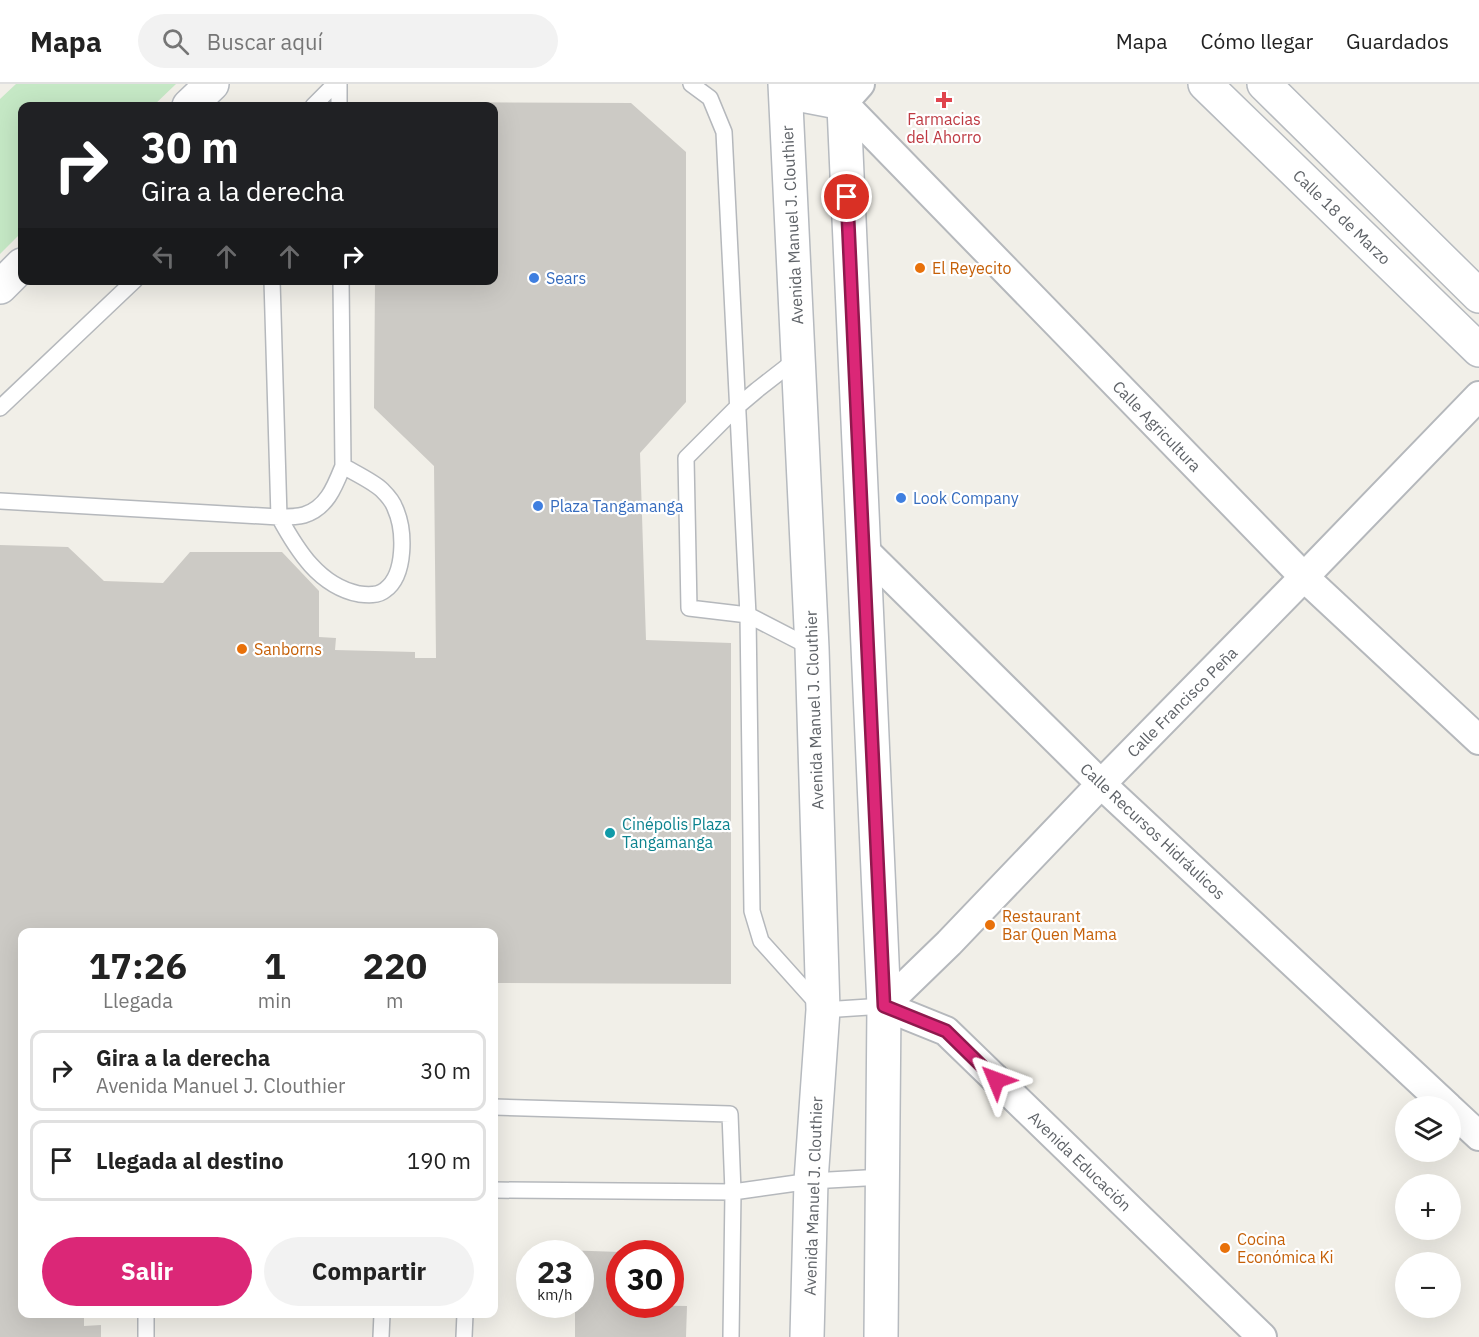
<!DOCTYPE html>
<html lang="es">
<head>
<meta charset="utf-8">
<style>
	body { margin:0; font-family:"IBM Plex Sans",sans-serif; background:#f2f2f2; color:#222; height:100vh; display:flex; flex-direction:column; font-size:22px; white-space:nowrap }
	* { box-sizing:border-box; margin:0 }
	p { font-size:20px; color:#767676 }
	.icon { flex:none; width:33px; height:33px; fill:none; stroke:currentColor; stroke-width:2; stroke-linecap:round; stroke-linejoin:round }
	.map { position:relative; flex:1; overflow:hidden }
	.panel { position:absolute; left:18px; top:844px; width:480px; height:390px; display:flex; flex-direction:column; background:#fff; border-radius:12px; box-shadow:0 6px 24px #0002 }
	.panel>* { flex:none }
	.guide { position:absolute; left:18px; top:18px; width:480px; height:183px; border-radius:12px; box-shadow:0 6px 24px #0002; background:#202124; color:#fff; overflow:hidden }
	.fabs { position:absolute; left:1395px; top:1012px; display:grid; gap:12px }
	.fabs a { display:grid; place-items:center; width:66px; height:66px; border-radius:50%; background:#fff; box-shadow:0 6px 24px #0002; font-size:30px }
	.speed { position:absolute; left:516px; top:1156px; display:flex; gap:12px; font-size:30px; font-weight:700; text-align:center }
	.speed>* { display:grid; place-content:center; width:78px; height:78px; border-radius:50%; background:#fff; box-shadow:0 6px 24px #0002; line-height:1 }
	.speed small { font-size:15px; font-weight:400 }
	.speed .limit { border:9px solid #d22; background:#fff; color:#111 }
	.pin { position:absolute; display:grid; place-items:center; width:51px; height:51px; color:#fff; margin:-26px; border:3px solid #fff; border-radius:50%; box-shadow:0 2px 6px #0007 }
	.me { position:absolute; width:66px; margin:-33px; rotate:314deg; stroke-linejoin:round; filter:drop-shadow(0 0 4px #0008) }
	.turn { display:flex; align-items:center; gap:21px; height:126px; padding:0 24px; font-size:27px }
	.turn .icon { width:78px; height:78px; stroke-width:2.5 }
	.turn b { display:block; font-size:42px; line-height:51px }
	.lanes { display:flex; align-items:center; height:57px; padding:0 24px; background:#0003; justify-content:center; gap:30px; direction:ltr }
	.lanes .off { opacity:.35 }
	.eta { display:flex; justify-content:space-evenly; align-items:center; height:102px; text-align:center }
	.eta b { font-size:36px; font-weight:800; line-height:42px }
	.action { display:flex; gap:12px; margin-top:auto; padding:12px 24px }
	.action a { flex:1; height:69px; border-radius:36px; background:#db2777; color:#fff; font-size:24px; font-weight:800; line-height:69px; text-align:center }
	.action a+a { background:#f2f2f2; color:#222 }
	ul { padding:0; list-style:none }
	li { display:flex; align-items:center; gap:18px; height:81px; margin:0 12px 9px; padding:0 12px; border:3px solid #e0e0e0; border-radius:12px }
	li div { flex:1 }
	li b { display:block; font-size:22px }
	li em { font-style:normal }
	header { display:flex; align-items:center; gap:36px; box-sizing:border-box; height:84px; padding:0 30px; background:#fff; border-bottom:2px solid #e0e0e0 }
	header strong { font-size:28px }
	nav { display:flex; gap:33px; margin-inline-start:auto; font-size:21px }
	.search { width:420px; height:54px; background:#f2f2f2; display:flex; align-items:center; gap:15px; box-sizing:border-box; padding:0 21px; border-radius:33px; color:#767676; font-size:22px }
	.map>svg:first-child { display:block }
	.green { fill:#c5e8c5 }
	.building { fill:#cccac5 }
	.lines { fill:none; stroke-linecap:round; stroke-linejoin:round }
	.lane-casing { stroke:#b5b8bc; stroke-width:18 }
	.street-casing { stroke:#b5b8bc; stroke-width:32 }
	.secondary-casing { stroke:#b6babf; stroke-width:36 }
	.lane { stroke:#fff; stroke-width:15 }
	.street { stroke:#fff; stroke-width:28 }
	.secondary { stroke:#fff; stroke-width:33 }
	.route-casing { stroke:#8e194d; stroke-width:15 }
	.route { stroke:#db2777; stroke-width:10 }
	.health-dot { fill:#e0444e; stroke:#fff; stroke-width:2 }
	.food-dot { fill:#e8710a; stroke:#fff; stroke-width:2 }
	.shop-dot { fill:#3f7fe0; stroke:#fff; stroke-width:2 }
	.culture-dot { fill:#0f9aa8; stroke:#fff; stroke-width:2 }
	.labels { text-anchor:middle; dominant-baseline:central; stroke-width:4.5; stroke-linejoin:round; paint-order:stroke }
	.health-label { font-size:16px; fill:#be3a42; stroke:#fff }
	.street-label { font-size:16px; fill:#5f6368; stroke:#fff }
	.food-label { font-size:16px; fill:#c56008; stroke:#fff; text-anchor:start }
	.shop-label { font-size:16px; fill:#366cbe; stroke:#fff; text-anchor:start }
	.culture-label { font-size:16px; fill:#0d838f; stroke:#fff; text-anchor:start }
</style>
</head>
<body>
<header>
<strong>Mapa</strong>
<div class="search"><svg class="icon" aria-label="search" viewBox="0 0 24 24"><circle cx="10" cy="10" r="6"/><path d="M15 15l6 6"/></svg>Buscar aquí</div>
<nav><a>Mapa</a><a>Cómo llegar</a><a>Guardados</a></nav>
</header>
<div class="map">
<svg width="1479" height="1253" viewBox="0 0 1479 1253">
	<rect width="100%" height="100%" fill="#f1efe8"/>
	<path class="green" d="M16 0H176L153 22H22V148L0 170V15Z"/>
	<path class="building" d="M424 18 631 19 686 68V318L640 369 646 556 731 559V900L494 899V849H22V1230H84V1242L101 1241V1253H0V461L68 463 104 497 163 499 190 468H282L319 507V553L336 554 335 566 415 568V574H436L434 382 374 324 375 196H494V22H419Z
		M562 1166 620 1168V1221L687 1222 686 1253H575V1221H580V1170H562Z"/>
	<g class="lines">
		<g class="lane-casing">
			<path id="lane" d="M339 0V22
				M691 0 710 14 724 48 748 531 752 827 761 857 823 926 884 922
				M313 22 335 0
				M272 196 279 433C297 466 319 502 359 510 367 511 378 512 385 506 406 491 405 446 395 424 393 418 387 411 382 406 374 398 353 388 343 382
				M798 274 757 306 738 322 686 374 689 524 748 531 812 564
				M0 324 135 196
				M0 417 279 433C287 433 297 433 304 431 327 424 335 402 343 382L341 196
				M494 1023 730 1030 733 1108 731 1253
				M494 1106 733 1108 811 1097 883 1093
				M146 1253V1230
				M381 1253 382 1230
				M464 1253 465 1230"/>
		</g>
		<g class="street-casing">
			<path id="street" d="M860 0 843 19 1304 493 1479 656
				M864 466 1101 700 1448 1023
				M1450 1025 1479 1052
				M1262 1253 946 947 884 922 949 859 1101 700 1304 493 1479 312"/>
		</g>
		<g class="secondary-casing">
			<path id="secondary" d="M785 0 812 564 823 926 811 1097 807 1253
				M843 0 884 922 881 1253
				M1205 0 1479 266
				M1264 0 1479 212
				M786 8 843 19
				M189 22 212 0
				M0 203 22 181"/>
		</g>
		<use href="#lane" class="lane"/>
		<use href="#street" class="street"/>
		<use href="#secondary" class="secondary"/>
	</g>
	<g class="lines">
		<g class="route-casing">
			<path id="route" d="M847 113 884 922 946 947 996 996"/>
		</g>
		<use href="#route" class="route"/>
	</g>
	<path class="health-dot" d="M941 7h6v6h6v6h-6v6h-6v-6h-6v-6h6z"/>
	<g class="food-dot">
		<circle cx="920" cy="184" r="6"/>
		<circle cx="242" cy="565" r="6"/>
		<circle cx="990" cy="841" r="6"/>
		<circle cx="1225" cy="1164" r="6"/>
	</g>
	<g class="shop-dot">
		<circle cx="534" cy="194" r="6"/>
		<circle cx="901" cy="414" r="6"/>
		<circle cx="538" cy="422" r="6"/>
	</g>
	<circle class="culture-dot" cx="610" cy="749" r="6"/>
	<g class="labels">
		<g class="health-label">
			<text x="944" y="35">Farmacias<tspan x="944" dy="18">del Ahorro</tspan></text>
		</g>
		<g class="street-label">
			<text transform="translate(1342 133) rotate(44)">Calle 18 de Marzo</text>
			<text transform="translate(792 141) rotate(-93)">Avenida Manuel J. Clouthier</text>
			<text transform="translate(1157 342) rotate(46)">Calle Agricultura</text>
			<text transform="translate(1182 618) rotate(-45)">Calle Francisco Peña</text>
			<text transform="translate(814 626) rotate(-92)">Avenida Manuel J. Clouthier</text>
			<text transform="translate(1153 747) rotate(43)">Calle Recursos Hidráulicos</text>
			<text transform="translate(1080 1077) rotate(44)">Avenida Educación</text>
			<text transform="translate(813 1112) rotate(-88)">Avenida Manuel J. Clouthier</text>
		</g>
		<g class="food-label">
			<text x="932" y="184">El Reyecito</text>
			<text x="254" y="565">Sanborns</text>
			<text x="1002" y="832">Restaurant<tspan x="1002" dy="18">Bar Quen Mama</tspan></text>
			<text x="1237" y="1155">Cocina<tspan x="1237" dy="18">Económica Ki</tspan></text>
		</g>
		<g class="shop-label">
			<text x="546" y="194">Sears</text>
			<text x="913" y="414">Look Company</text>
			<text x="550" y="422">Plaza Tangamanga</text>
		</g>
		<g class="culture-label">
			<text x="622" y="740">Cinépolis Plaza<tspan x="622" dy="18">Tangamanga</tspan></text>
		</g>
	</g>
</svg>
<div class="fabs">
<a><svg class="icon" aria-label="layers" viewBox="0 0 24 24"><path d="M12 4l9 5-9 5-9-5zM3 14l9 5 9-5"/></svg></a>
<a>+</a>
<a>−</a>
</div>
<div class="speed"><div>23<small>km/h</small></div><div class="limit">30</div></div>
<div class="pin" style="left:847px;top:113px;background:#d93025"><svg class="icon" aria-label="arrive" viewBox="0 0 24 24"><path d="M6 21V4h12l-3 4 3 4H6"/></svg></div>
<svg class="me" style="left:996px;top:996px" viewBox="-20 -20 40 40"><path d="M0-17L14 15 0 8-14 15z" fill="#db2777" stroke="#fff" stroke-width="4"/></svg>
<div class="guide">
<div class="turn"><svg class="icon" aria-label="right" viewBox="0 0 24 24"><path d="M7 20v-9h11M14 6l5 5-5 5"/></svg><div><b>30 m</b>Gira a la derecha</div></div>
<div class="lanes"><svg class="icon off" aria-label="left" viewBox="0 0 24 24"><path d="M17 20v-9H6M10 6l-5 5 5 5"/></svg><svg class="icon off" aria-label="ahead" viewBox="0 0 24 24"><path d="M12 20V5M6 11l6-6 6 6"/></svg><svg class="icon off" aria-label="ahead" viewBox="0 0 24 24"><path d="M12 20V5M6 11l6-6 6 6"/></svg><svg class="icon" aria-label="right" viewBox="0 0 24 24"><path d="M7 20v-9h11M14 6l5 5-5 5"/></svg></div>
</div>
<section class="panel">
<div class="eta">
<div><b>17:26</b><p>Llegada</p></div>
<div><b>1</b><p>min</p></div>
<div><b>220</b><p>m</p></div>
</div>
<ul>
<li><svg class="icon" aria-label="right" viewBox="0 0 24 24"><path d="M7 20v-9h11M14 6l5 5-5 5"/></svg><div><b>Gira a la derecha</b><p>Avenida Manuel J. Clouthier</p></div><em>30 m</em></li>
<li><svg class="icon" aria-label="arrive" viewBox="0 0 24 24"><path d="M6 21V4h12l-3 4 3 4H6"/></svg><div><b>Llegada al destino</b></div><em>190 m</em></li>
</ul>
<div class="action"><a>Salir</a><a>Compartir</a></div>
</section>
</div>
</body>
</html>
